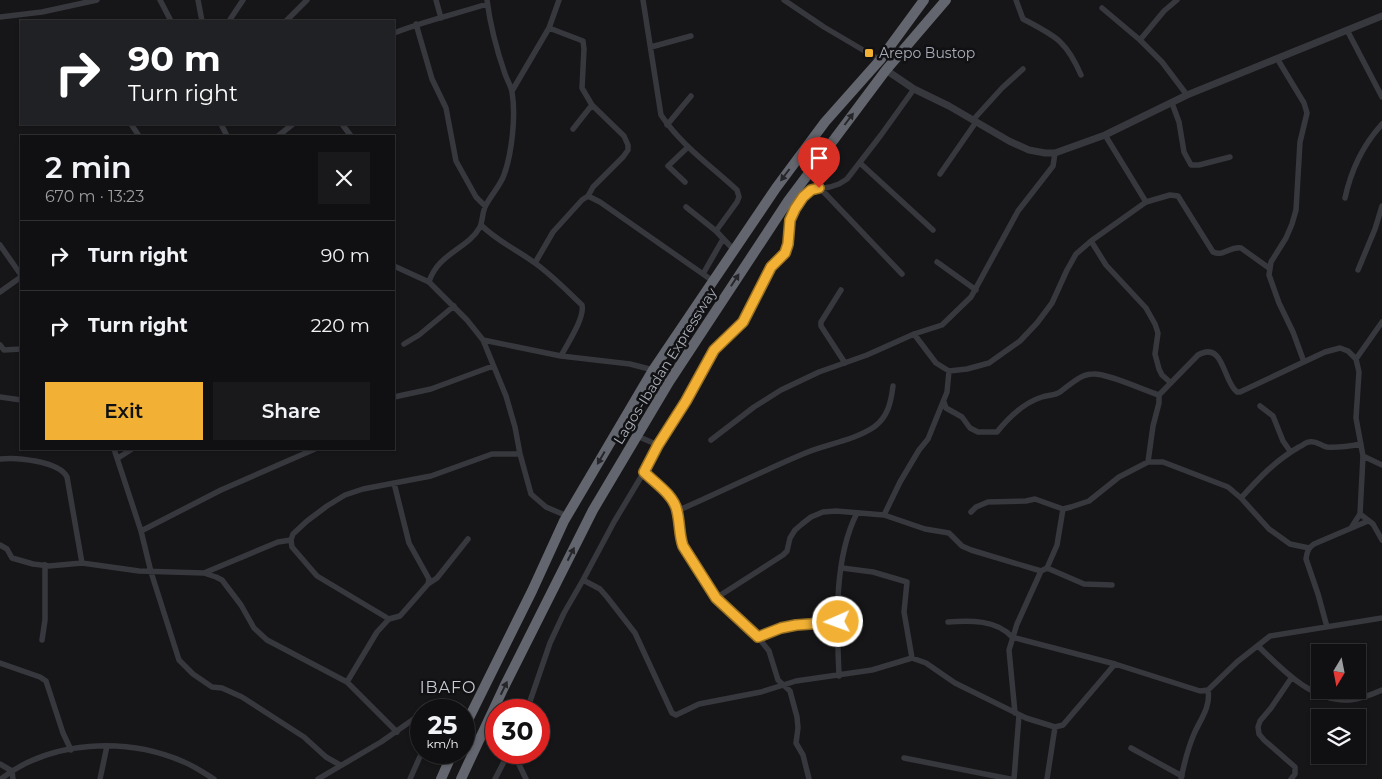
<!DOCTYPE html>
<html lang="en">
<head>
<meta charset="utf-8">
<style>
	body { margin:0; font-family:Montserrat,sans-serif; background:#19191b; color:#f1f3f6; height:100vh; display:flex; flex-direction:column; font-size:19px; white-space:nowrap }
	* { box-sizing:border-box; margin:0 }
	p { font-size:16px; color:#9c9d9f }
	.icon { flex:none; width:28px; height:28px; fill:none; stroke:currentColor; stroke-width:2; stroke-linecap:round; stroke-linejoin:round }
	.map { position:relative; flex:1; overflow:hidden }
	.drawer { position:absolute; left:20px; top:135px; width:375px; height:315px; display:flex; flex-direction:column; background:#101012; border-radius:0px; box-shadow:0 1px 4px #0004,0 0 0 1px #303032 }
	.drawer>* { flex:none }
	.guide { position:absolute; left:20px; top:20px; width:375px; height:105px; border-radius:0px; box-shadow:0 1px 4px #0004,0 0 0 1px #303032; background:#202124; color:#fff; overflow:hidden }
	.needle { width:32px; rotate:190deg }
	.buttons { position:absolute; left:1311px; top:644px; display:grid; gap:10px }
	.buttons a { display:grid; place-items:center; width:55px; height:55px; border-radius:0px; background:#101012; box-shadow:0 1px 4px #0004,0 0 0 1px #303032; font-size:25px }
	.speed { position:absolute; left:410px; top:699px; display:flex; gap:10px; font-size:25px; font-weight:700; text-align:center }
	.speed>* { display:grid; place-content:center; width:65px; height:65px; border-radius:50%; background:#101012; box-shadow:0 1px 4px #0004,0 0 0 1px #303032; line-height:1 }
	.speed small { font-size:12px; font-weight:400 }
	.speed .limit { border:8px solid #d22; background:#fff; color:#111 }
	.pin { position:absolute; display:grid; place-items:center; width:42px; height:42px; color:#fff; margin:-51px -21px; border-radius:50% 50% 50% 0; rotate:-45deg; box-shadow:0 0 5px #0007 }
	.pin .icon { rotate:45deg }
	.me { position:absolute; width:55px; margin:-28px; rotate:268deg; stroke-linejoin:round; filter:drop-shadow(0 0 4px #0008) }
	.turn { display:flex; align-items:center; gap:18px; height:105px; padding:0 25px; font-size:22px }
	.turn .icon { width:65px; height:65px; stroke-width:2.5 }
	.turn b { display:block; font-size:35px; line-height:42px }
	.round { display:grid; place-items:center; flex:none; width:52px; height:52px; border-radius:0px; background:#19191b }
	.headline { display:flex; align-items:center; justify-content:space-between; height:85px; padding:0 25px }
	h1 { font-size:30px; font-weight:600; line-height:38px }
	.button { display:flex; gap:10px; margin-top:auto; padding:10px 25px }
	.button a { flex:1; height:58px; border-radius:0px; background:#f2b134; color:#111; font-size:20px; font-weight:600; line-height:58px; text-align:center }
	.button a+a { background:#19191b; color:#f1f3f6 }
	ul { padding:0; list-style:none }
	li { display:flex; align-items:center; gap:15px; height:70px; padding:0 25px; border-top:1px solid #303032 }
	li div { flex:1 }
	li b { display:block; font-size:19px }
	li em { font-style:normal }
	.map>svg:first-child { display:block }
	.lines { fill:none; stroke-linecap:round; stroke-linejoin:round }
	.minor { stroke:#37383d; stroke-width:5.5 }
	.tertiary { stroke:#37383d; stroke-width:7 }
	.motorway { stroke:#63666e; stroke-width:10 }
	.oneway { fill:#26262a }
	.route-casing { stroke:#9d7322; stroke-width:12 }
	.route { stroke:#f2b134; stroke-width:9 }
	.poi-dot { fill:#f2b134; stroke:#111113; stroke-width:2 }
	.labels { text-anchor:middle; dominant-baseline:central; stroke-width:5; stroke-linejoin:round; paint-order:stroke }
	.poi-label { font-size:14px; fill:#a8adb8; stroke:#111113; text-anchor:start }
	.street-label { font-size:14px; fill:#a8adb8; stroke:#111113 }
	.quarter-label { font-size:16px; letter-spacing:1px; fill:#c9ccd4; stroke:#111113 }
</style>
</head>
<body>
<div class="map">
<svg width="1382" height="779" viewBox="0 0 1382 779">
	<rect width="100%" height="100%" fill="#161618"/>
	<g class="lines">
		<path class="minor" d="M160 0 171 21
			M198 0 202 21
			M436 0 441 18
			M643 0 661 115C681 145 711 166 737 190L739 197 737 202 716 231
			M784 0 824 27 880 60
			M1016 0 1023 19C1055 36 1066 40 1081 75
			M1102 8 1140 40 1164 11 1177 0
			M0 17 42 12 97 0
			M229 21 243 0
			M286 21 307 0
			M416 24 432 79 446 108 456 161 476 197 485 206
			M1347 30 1382 97
			M394 33C424 21 456 14 487 4
			M1140 40 1162 62 1187 95
			M651 47 691 36
			M1278 60 1304 103 1307 113 1300 142 1296 210 1292 224 1286 238 1271 262 1269 275 1279 303 1293 332 1304 362
			M512 91 549 28 559 0
			M1172 103 1179 122 1184 152 1191 165H1199L1230 157
			M973 120 1002 88 1023 69
			M131 124 139 136
			M221 124 227 136
			M342 124 351 136
			M667 125 691 96
			M573 129 592 105
			M1105 135 1146 202
			M278 136 293 124
			M860 163 933 230
			M940 174 976 122
			M685 182 668 166 688 147
			M819 187 902 274
			M588 196 600 202 713 281
			M1345 198C1351 170 1362 146 1382 124
			M686 207 716 231 733 249
			M481 225C496 240 515 249 532 261 550 273 566 290 582 305 585 318 567 344 561 356
			M1091 241 1106 265 1146 308 1155 324 1158 333 1155 354 1159 369 1162 375 1171 383
			M0 245 21 275
			M937 262 976 290
			M535 263 553 232 582 200 588 196 593 187 623 157 628 150V145L624 136 592 105 582 88 584 49 583 41 549 28
			M394 266 429 282 467 320 483 340 506 396 515 427 520 454 531 494 546 507 567 516
			M1358 270 1375 229 1382 206
			M703 274 723 239
			M429 282C438 253 468 249 480 227 483 220 482 212 486 205 491 195 500 186 504 175 512 153 516 115 512 92 511 86 507 80 505 74 497 51 490 24 487 0
			M841 290 821 322V326L845 363
			M0 292 21 277
			M483 340 561 356 630 364 653 370
			M404 344 419 335 454 306
			M0 345 4 350 21 349
			M1356 359 1382 322
			M949 371 967 369 989 363 1020 341 1037 323 1052 303 1067 270 1076 254 1091 241 1146 202 1170 195 1178 196 1213 252C1224 257 1230 246 1241 248L1269 268
			M1159 395 1198 355C1224 340 1223 382 1237 392H1240L1325 352 1340 348 1348 351 1356 359 1359 372 1356 418 1363 456 1360 514 1351 528
			M0 397 21 400
			M394 397 431 389 493 366
			M944 402 946 408 962 417 970 428 978 432H997C1009 417 1023 403 1042 397 1048 395 1054 396 1060 392 1070 385 1080 374 1093 374 1107 373 1143 390 1159 395
			M1260 406 1273 416 1283 441 1290 451
			M637 436 658 445
			M711 440 754 407 781 390 819 372 867 355 914 334 942 325 971 297 1018 211 1053 166 1055 153
			M114 449 141 531
			M315 449 221 490 141 531 151 572 179 660 193 674 212 687 222 688 242 697 304 737 326 757 340 765
			M1363 456 1382 465
			M118 458 132 449
			M0 459C16 457 59 461 67 477L82 563
			M1148 462 1153 426 1159 403V395
			M644 472C655 483 674 496 677 511 680 523 679 535 683 547L716 598 758 637 769 651 778 680 790 691 797 717 798 728 796 743 803 755 809 779
			M1241 498C1259 478 1276 460 1299 447 1302 446 1306 442 1309 442 1317 440 1320 446 1327 447 1338 448 1350 446 1361 444
			M677 511C719 493 760 472 803 454 826 444 853 441 874 427 888 417 891 402 893 386
			M971 512 976 507 988 502 1026 501 1035 499 1063 509 1071 507 1089 501 1119 477 1148 462H1163L1228 487 1241 498 1269 529 1290 544 1309 548
			M1360 514 1373 524 1382 540
			M884 515 900 482 919 450 928 439 947 392 949 371 936 363 914 334
			M0 545 7 549 12 558 33 564 49 566 82 563 139 571 204 573 216 577 222 580 241 605 254 628 267 640 347 682 397 732
			M842 568 873 572 907 582 904 612 912 658
			M1047 568 1084 584 1112 585
			M204 573 278 542 291 540
			M583 580 600 589 607 597 635 633 672 713 676 715 699 704 761 692 796 681 872 670 912 658 926 663 955 683 1026 718 1055 727 1063 725 1115 664
			M428 584 437 578 468 539
			M716 598 783 555 787 551 790 538 795 530 802 524 811 517 823 512 836 511 884 515 925 529 949 533 962 546 971 550 1041 571 1047 568 1057 545 1063 509
			M389 619 317 576 292 547 291 540 293 534 307 521 327 506 345 495 363 489 431 476 492 454H520
			M948 622C970 620 997 620 1012 637L1115 664 1200 691 1208 690 1237 662 1270 636 1382 618
			M1327 627 1318 594 1306 559C1307 552 1308 548 1314 544L1368 521
			M758 637 781 628 796 625 838 622
			M42 640 45 620V565
			M1258 646C1282 669 1312 702 1349 700 1360 699 1371 695 1382 690
			M0 663 40 677 46 681 63 733 71 750
			M839 676C837 625 833 560 857 513
			M347 682 377 632 389 619 400 616 428 584 429 579 409 543 394 483
			M527 710 550 643 564 613 583 580 614 522 644 472 671 424 686 401 714 350 743 322 771 267 785 253 788 243 790 220 795 209 803 197 811 190 830 187 839 184 847 179 881 135 914 89
			M1015 713 1009 650 1017 624 1041 571
			M1131 748 1182 776
			M513 752 526 779
			M904 758 1010 779
			M0 764 12 771
			M12 771 13 779
			M1 779C51 740 126 737 184 762 194 766 204 773 214 779
			M100 779 107 746
			M318 779 381 742 421 714
			M410 779 422 752
			M495 779 509 752
			M1014 779 1019 715
			M1047 779 1055 727
			M1181 779C1184 764 1188 748 1194 734 1200 720 1211 707 1208 690
			M1291 779 1295 774V767L1264 740 1259 734 1258 727 1260 721 1271 708 1292 677"/>
		<path class="tertiary" d="M886 70 914 89 949 106 1009 141 1029 150 1045 153H1055L1105 135 1187 95 1382 16"/>
		<path class="motorway" d="M464 728 532 591 564 521 653 370 776 188 825 122 880 60 924 0
			M441 779 453 752
			M461 779 504 687 593 510 669 382 788 201 886 70 946 0"/>
	</g>
	<defs><path id="oneway-solid" d="M-6-.8H1V-3.2L6.5 0L1 3.2V.8H-6Z" transform="scale(1.25)"/></defs>
	<g class="oneway">
		<use href="#oneway-solid" transform="translate(849 119) rotate(-53)"/>
		<use href="#oneway-solid" transform="translate(785 175) rotate(127)"/>
		<use href="#oneway-solid" transform="translate(735 280) rotate(-57)"/>
		<use href="#oneway-solid" transform="translate(601 458) rotate(120)"/>
		<use href="#oneway-solid" transform="translate(571 554) rotate(-63)"/>
		<use href="#oneway-solid" transform="translate(504 688) rotate(-64)"/>
	</g>
	<g class="lines">
		<g class="route-casing">
			<path id="route" d="M819 188 811 190 803 197 795 209 790 220 788 244 785 253 771 267 743 322 714 350 686 401 658 445 644 472C655 483 674 495 677 511 680 523 679 535 683 546L716 598 758 637 781 628 796 625 838 622"/>
		</g>
		<use href="#route" class="route"/>
	</g>
	<rect class="poi-dot" x="864" y="48" width="10" height="10" rx="2.5"/>
	<g class="labels">
		<g class="poi-label">
			<text x="879" y="53">Arepo Bustop</text>
		</g>
		<g class="street-label">
			<text transform="translate(665 366) rotate(-58)">Lagos-Ibadan Expressway</text>
		</g>
		<g class="quarter-label">
			<text x="448" y="687">IBAFO</text>
		</g>
	</g>
</svg>
<div class="buttons">
<a><svg class="needle" viewBox="-14 -14 28 28"><path d="M0-13l5 13h-10z" fill="#e53935"/><path d="M0 13l5-13h-10z" fill="#9c9d9f"/></svg></a>
<a><svg class="icon" aria-label="layers" viewBox="0 0 24 24"><path d="M12 4l9 5-9 5-9-5zM3 14l9 5 9-5"/></svg></a>
</div>
<div class="speed"><div>25<small>km/h</small></div><div class="limit">30</div></div>
<div class="pin" style="left:819px;top:188px;background:#d93025"><svg class="icon" aria-label="arrive" viewBox="0 0 24 24"><path d="M6 21V4h12l-3 4 3 4H6"/></svg></div>
<svg class="me" style="left:838px;top:622px" viewBox="-20 -20 40 40"><circle r="17" fill="#f2b134" stroke="#fff" stroke-width="3"/><path d="M0-11L8 9 0 5-8 9z" fill="#fff"/></svg>
<div class="guide">
<div class="turn"><svg class="icon" aria-label="right" viewBox="0 0 24 24"><path d="M7 20v-9h11M14 6l5 5-5 5"/></svg><div><b>90 m</b>Turn right</div></div>
</div>
<section class="drawer">
<div class="headline"><div><h1>2 min</h1><p>670 m · 13:23</p></div><a class="round"><svg class="icon" aria-label="close" viewBox="0 0 24 24"><path d="M6 6l12 12M18 6L6 18"/></svg></a></div>
<ul>
<li><svg class="icon" aria-label="right" viewBox="0 0 24 24"><path d="M7 20v-9h11M14 6l5 5-5 5"/></svg><div><b>Turn right</b></div><em>90 m</em></li>
<li><svg class="icon" aria-label="right" viewBox="0 0 24 24"><path d="M7 20v-9h11M14 6l5 5-5 5"/></svg><div><b>Turn right</b></div><em>220 m</em></li>
</ul>
<div class="button"><a>Exit</a><a>Share</a></div>
</section>
</div>
</body>
</html>
